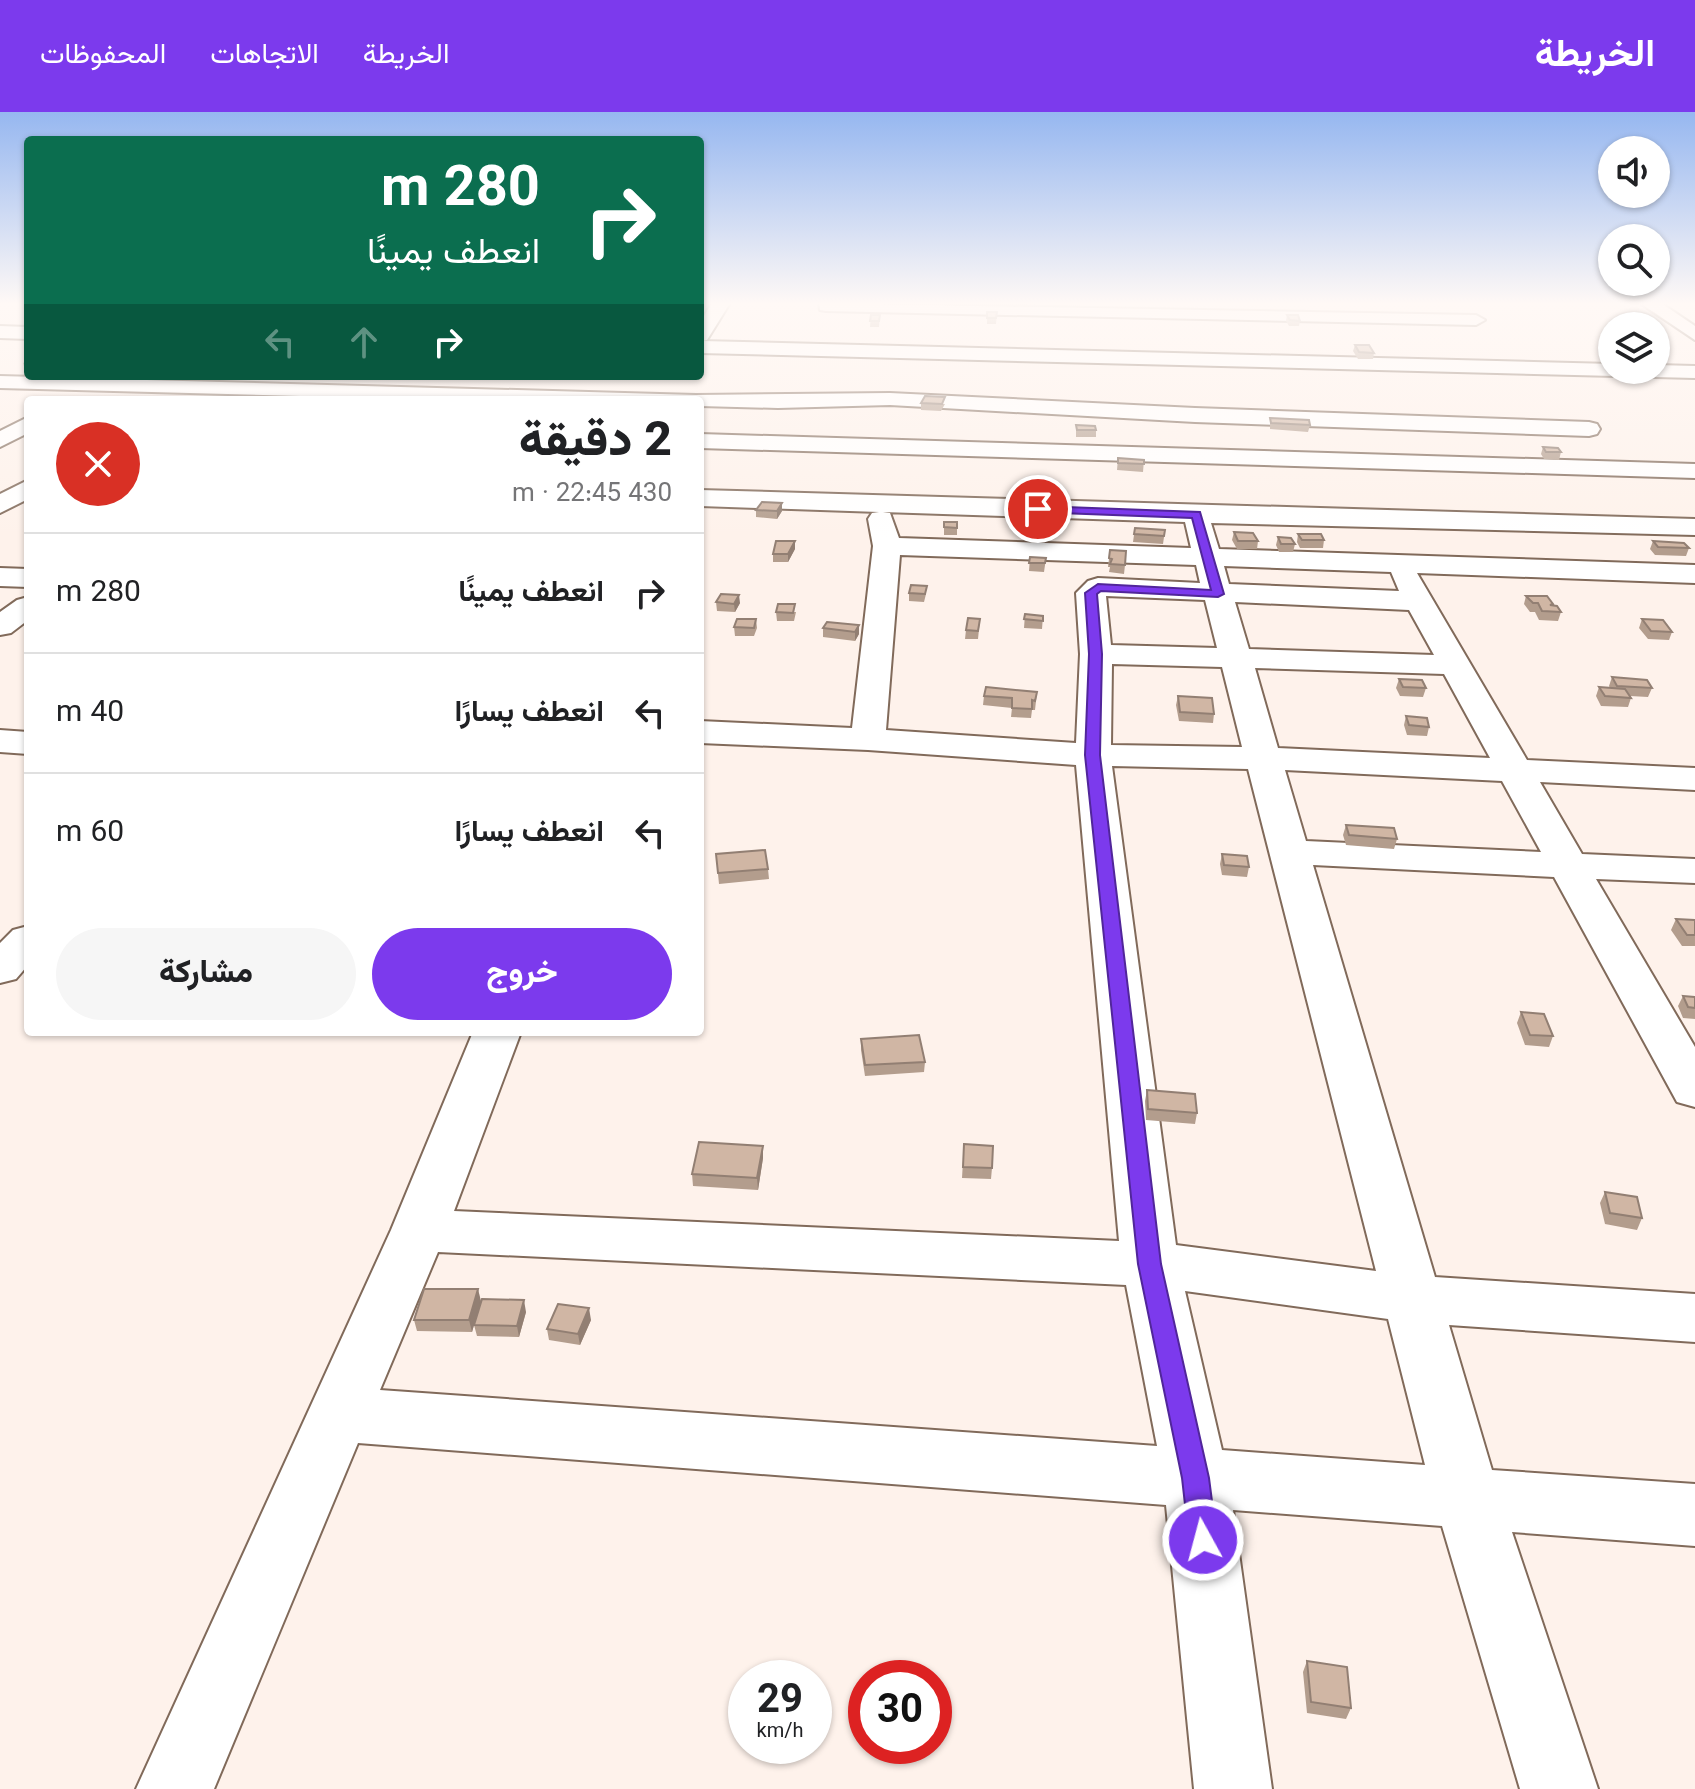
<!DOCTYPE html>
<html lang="ar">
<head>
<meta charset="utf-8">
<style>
	body { margin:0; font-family:Georgia,Vazirmatn,serif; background:#f6f6f6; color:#202124; direction:rtl; height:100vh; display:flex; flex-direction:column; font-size:30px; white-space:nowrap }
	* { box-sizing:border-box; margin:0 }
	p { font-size:26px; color:#757577 }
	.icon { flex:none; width:44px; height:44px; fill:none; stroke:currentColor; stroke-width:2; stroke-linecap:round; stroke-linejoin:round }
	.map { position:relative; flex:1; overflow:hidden; direction:ltr }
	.drawer { position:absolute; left:24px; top:284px; width:680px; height:640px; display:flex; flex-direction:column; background:#fff; border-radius:8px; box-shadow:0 2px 6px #0004; direction:rtl }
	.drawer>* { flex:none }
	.top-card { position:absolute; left:24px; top:24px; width:680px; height:244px; border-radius:8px; box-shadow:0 2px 6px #0004; direction:rtl; background:#0b6e4f; color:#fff; overflow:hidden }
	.tools { position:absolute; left:1598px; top:24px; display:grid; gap:16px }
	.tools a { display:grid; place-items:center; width:72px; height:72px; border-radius:50%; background:#fff; box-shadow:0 2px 6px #0004; font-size:40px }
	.speed { position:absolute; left:728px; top:1548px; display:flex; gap:16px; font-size:40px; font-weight:700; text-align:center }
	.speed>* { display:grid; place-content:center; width:104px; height:104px; border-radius:50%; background:#fff; box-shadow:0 2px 6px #0004; line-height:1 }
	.speed small { font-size:20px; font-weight:400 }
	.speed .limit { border:12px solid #d22; background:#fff; color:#111 }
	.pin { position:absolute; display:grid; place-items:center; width:68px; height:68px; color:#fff; margin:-34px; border:4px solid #fff; border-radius:50%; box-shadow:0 2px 8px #0007 }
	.me { position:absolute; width:88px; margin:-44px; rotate:353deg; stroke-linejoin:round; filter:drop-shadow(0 0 6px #0008) }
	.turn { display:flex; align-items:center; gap:28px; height:168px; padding:0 32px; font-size:36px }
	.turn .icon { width:104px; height:104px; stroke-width:2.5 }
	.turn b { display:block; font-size:56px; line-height:68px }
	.lanes { display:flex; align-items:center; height:76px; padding:0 32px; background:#0003; justify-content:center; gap:40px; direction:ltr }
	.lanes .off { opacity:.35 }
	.round { display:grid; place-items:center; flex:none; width:84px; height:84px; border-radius:42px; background:#f6f6f6 }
	.headline { display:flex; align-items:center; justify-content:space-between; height:136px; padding:0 32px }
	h1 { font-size:48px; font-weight:800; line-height:60px }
	.primary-button { display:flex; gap:16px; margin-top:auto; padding:16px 32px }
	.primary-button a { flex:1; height:92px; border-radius:48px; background:#7c3aed; color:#fff; font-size:32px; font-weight:800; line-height:92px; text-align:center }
	.primary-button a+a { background:#f6f6f6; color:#202124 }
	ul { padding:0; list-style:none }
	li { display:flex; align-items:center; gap:24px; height:120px; padding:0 32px; border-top:2px solid #e0e0e0 }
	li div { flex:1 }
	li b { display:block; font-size:30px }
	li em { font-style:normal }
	header { display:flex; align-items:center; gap:48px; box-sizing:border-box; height:112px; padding:0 40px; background:#7c3aed; color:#fff }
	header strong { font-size:38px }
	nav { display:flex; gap:44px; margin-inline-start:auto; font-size:28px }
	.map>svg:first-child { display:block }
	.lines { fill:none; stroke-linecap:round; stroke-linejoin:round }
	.minor-casing { stroke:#816a5a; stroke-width:4 }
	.minor { fill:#fff; fill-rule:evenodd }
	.wall { fill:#b39d8d }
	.shaded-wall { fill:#927f73 }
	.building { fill:#d0b6a4; stroke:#927f73; stroke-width:2 }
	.route { fill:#7c3aed; stroke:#51269a; stroke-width:2 }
</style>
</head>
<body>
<header>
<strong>الخريطة</strong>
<nav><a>الخريطة</a><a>الاتجاهات</a><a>المحفوظات</a></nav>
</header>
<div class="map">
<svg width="1695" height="1677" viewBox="0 0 1695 1677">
	<rect width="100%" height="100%" fill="#fef2eb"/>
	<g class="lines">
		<g class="minor-casing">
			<path id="minor" d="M712 191H730L707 228 702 229 1612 252V258H1656V253L1695 254V266L700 241V210Z
				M819 191 1476 203 1485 208 1476 213 826 199 820 198Z
				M1640 191H1661L1695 214V228Z
				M0 214 28 215V227L0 226Z
				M0 264 696 283 890 281 1195 296 1589 310 1597 312 1600 317 1597 322 1589 324 1195 310 890 293 778 296 700 294V288H447L0 276Z
				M28 305V321L0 335V319Z
				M700 322 1695 352V366L700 336Z
				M28 368V387L0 401V382Z
				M700 378 1695 407V423L1211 411 1219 437 1695 453V471L1417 461 1527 648 1695 656V678L1540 670 1582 742 1695 747V771L1596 767 1695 935V995L1677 990 1554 765 1313 753 1435 1165 1695 1182V1230L1449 1213 1492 1358 1695 1372V1434L1512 1420 1598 1677H1520L1442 1414 1233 1398 1272 1677H1194L1166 1393 358 1331 214 1677H136L391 1118 473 920H521L454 1099 1119 1129 1076 653 868 638 700 631V609L852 616 873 434 868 407 872 401 879 400 700 394ZM883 400 1185 410 1191 436 899 426 890 401ZM900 443 1196 453 1200 471 1098 466 1088 469 1076 481 1080 542 1076 631 886 618ZM1224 454 1391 460 1399 479 1229 472ZM1106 484 1205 488 1217 536 1111 533ZM1235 490 1409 498 1434 543 1249 537ZM1112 552 1222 555 1242 635 1111 633ZM1255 556 1444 562 1490 646 1278 636ZM1112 654 1248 657 1376 1159 1176 1133ZM1285 658 1502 669 1541 740 1306 729ZM438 1140 1126 1173 1157 1334 380 1278ZM1185 1179 1388 1207 1425 1353 1222 1338Z
				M0 456 28 457V475L0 474Z
				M28 485V508L11 521 0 523V500L17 488Z
				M0 618 28 620V642L0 640Z
				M28 814V853L16 867 0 871V831L13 818Z"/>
		</g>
		<use href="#minor" class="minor"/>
	</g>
	<path class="wall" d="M987 200H997L996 212H987Z
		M871 203H880L879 215H870Z
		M1287 203 1300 209 1299 214H1289L1286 209Z
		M1355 233 1374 241 1373 247H1358L1353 239Z
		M28 248V257H25L23 251Z
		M921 291 945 292 941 299 921 298Z
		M1270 306 1310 313 1308 320 1270 317Z
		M1076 313 1096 318V325H1076Z
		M1543 335 1561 340 1559 348 1544 347 1541 342Z
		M1118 346 1144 348 1143 360 1117 358Z
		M756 398 782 399 777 407 756 405Z
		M944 410H957V423H944Z
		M1135 416 1165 418 1163 432 1133 430Z
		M1234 420 1258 429 1257 437H1237L1232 428Z
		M1298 422 1324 428 1323 436H1300L1297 430Z
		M1278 425 1295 432 1293 440H1279L1276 433Z
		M1653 429 1689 436 1686 444 1655 443 1650 437Z
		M795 437 788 450H773V442Z
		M1110 438 1125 453 1124 462 1109 460 1110 455H1108Z
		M1030 445 1046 446 1044 460 1029 459Z
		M911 473 926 482 924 490 909 489V481Z
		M1526 484 1561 500 1558 509 1539 508 1535 500H1530L1524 492Z
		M716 490 740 491 735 500 717 499Z
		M776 500H796L794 509H777Z
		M1025 502 1043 504 1042 517 1024 516Z
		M756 507 757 516 754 524H735L734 515Z
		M980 507 978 527H965L966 518Z
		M1642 507 1672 520 1669 528 1648 527 1639 516Z
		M827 510 859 522 855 529 823 525V516Z
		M1612 565 1652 576 1648 585 1630 584 1631 586 1628 595 1601 594 1596 584 1599 575 1610 576 1609 574Z
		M1399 567 1426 576 1423 585 1400 584 1396 576Z
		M1037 580 1035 598H1032L1031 606 1011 605 1012 596 983 593 984 584Z
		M1178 584 1214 602 1213 611 1179 609 1176 593Z
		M1406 604 1429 615 1427 624 1407 623 1404 613Z
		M1346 713 1397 727 1394 737 1346 733 1343 723Z
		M716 742 768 757 769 767 719 772Z
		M1222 742 1249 755 1247 765 1222 763 1220 752Z
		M1676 807 1695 808V834H1682L1671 818Z
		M1683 884 1695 885V907L1683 906 1678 894Z
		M1521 900 1553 924 1549 935 1525 933 1517 911Z
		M861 927 925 950 924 960 865 964 861 938Z
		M1147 978 1197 1001 1195 1012 1146 1008 1145 989Z
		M964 1032 992 1056 991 1067 962 1066Z
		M763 1046 758 1078 693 1074 692 1062Z
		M1605 1080 1642 1106 1637 1118 1605 1112 1600 1091Z
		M481 1189 526 1200 519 1225 477 1224 474 1213 472 1220 417 1219 414 1208Z
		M591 1208 580 1233 549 1228 547 1217Z
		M1307 1549 1351 1596 1346 1607 1307 1601 1303 1560Z"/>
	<path class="shaded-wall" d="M782 391V399L777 407V399Z
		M795 429V437L788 450V442Z
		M739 483 740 491 735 500 734 492Z
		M859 513V522L855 529V520Z
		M763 1034V1046L758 1078 757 1066Z
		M478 1177 481 1189 472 1220 469 1208Z
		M524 1188 526 1200 519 1225 517 1214Z
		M589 1196 591 1208 580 1233 578 1222Z"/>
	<path class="building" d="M987 200H997L996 206H987Z
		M871 203H880L879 209H870Z
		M1287 203H1298L1300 209 1290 208Z
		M1355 233H1369L1374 241 1359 240Z
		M925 284 945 285 942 292 921 291Z
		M1270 306 1309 308 1310 313 1271 311Z
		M1076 313 1095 314 1096 318H1077Z
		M1543 335 1558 336 1561 340H1546Z
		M1118 346 1144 348V352L1118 351Z
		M762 390 782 391 777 399 756 398Z
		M944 410H957V416L944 415Z
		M1135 416 1165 418 1164 424 1134 422Z
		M1234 420 1253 421 1258 429H1238Z
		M1298 422H1321L1324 428H1302Z
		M1278 425 1291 426 1295 432H1281Z
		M776 429H795L788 442H773Z
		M1653 429 1684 431 1689 436 1658 435Z
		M1110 438 1126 439 1125 453 1110 452 1112 447 1109 446Z
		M1030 445 1046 446 1045 451H1029Z
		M911 473 927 474 925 482 909 481Z
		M721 482 739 483 734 492 716 490Z
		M1526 484H1547L1553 492 1550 493 1557 494 1561 500 1542 499 1538 491H1533Z
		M778 492H795L793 501 776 500Z
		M1025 502 1043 504V509L1024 507Z
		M968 506 980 507 978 519 966 518Z
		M737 507H756L754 516 734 515Z
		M1642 507 1663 508 1672 520 1651 519Z
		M827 510 859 513 855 520 823 516Z
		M1612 565 1647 568 1652 576 1617 574Z
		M1399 567 1422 568 1426 576 1403 575Z
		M986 575 1037 580 1035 589 1032 588V597L1012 596V586L984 584Z
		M1599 575 1625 577 1631 586 1605 584Z
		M1178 584 1212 586 1214 602 1180 600Z
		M1406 604 1427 606 1429 615 1409 613Z
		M1346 713 1394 716 1397 727 1349 723Z
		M765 738 768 757 718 761 716 742Z
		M1222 742 1247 744 1249 755 1224 753Z
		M1676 807 1695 808V823H1687Z
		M1683 884 1695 885V896L1688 895Z
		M1521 900 1544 902 1553 924 1530 923Z
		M919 923 925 950 865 953 861 927Z
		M1147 978 1195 982 1197 1001 1148 997Z
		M699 1030 763 1034 757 1066 692 1062Z
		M964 1032 993 1034 992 1056 963 1055Z
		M1605 1080 1637 1085 1642 1106 1610 1101Z
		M424 1177H478L469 1208H414Z
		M482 1187 524 1188 517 1214 474 1213Z
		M558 1192 589 1196 578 1222 547 1217Z
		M1307 1549 1347 1555 1351 1596 1311 1590Z"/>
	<linearGradient id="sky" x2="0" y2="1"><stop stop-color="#96b7f0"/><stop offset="0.45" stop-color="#fff9f6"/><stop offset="1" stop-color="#fff9f6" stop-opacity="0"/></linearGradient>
	<rect width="1695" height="426" fill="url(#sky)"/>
	<path class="route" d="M1038 394 1200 400 1224 482 1218 485 1101 479 1097 482 1102 542 1100 643 1161 1152 1209 1366 1217 1428 1213 1437 1203 1441 1193 1437 1189 1428 1182 1366 1138 1152 1085 643 1089 542 1085 481 1098 472 1211 478 1192 406 1034 400V395Z"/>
</svg>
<div class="tools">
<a><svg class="icon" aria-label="sound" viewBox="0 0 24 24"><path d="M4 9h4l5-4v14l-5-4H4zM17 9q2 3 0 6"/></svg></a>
<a><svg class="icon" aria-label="search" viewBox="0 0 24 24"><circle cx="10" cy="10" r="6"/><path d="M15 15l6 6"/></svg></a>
<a><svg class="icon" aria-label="layers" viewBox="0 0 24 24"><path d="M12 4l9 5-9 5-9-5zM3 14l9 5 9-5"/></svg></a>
</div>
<div class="speed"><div>29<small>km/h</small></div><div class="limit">30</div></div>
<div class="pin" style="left:1038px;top:397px;background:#d93025"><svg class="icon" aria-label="arrive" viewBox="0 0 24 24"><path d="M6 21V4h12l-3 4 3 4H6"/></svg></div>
<svg class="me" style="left:1203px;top:1428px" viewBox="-20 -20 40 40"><circle r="17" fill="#7c3aed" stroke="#fff" stroke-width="3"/><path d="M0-11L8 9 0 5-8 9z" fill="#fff"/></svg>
<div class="top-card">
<div class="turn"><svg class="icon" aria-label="right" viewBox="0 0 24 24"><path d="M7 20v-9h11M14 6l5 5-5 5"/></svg><div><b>280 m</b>انعطف يمينًا</div></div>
<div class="lanes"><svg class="icon off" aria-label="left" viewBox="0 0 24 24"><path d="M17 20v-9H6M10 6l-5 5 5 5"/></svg><svg class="icon off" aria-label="ahead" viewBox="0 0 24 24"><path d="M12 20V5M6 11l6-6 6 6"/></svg><svg class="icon" aria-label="right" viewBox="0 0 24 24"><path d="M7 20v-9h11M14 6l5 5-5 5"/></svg></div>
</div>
<section class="drawer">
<div class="headline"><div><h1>2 دقيقة</h1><p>430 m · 22:45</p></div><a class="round" style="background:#d93025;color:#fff"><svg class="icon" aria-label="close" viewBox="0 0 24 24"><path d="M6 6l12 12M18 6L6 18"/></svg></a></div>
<ul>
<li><svg class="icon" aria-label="right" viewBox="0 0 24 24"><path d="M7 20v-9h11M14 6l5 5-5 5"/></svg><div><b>انعطف يمينًا</b></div><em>280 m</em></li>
<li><svg class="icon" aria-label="left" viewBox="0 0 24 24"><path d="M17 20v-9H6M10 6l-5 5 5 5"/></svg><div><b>انعطف يسارًا</b></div><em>40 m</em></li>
<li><svg class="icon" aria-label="left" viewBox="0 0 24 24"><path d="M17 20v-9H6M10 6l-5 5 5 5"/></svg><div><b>انعطف يسارًا</b></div><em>60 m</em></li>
</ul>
<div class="primary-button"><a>خروج</a><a>مشاركة</a></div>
</section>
</div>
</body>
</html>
